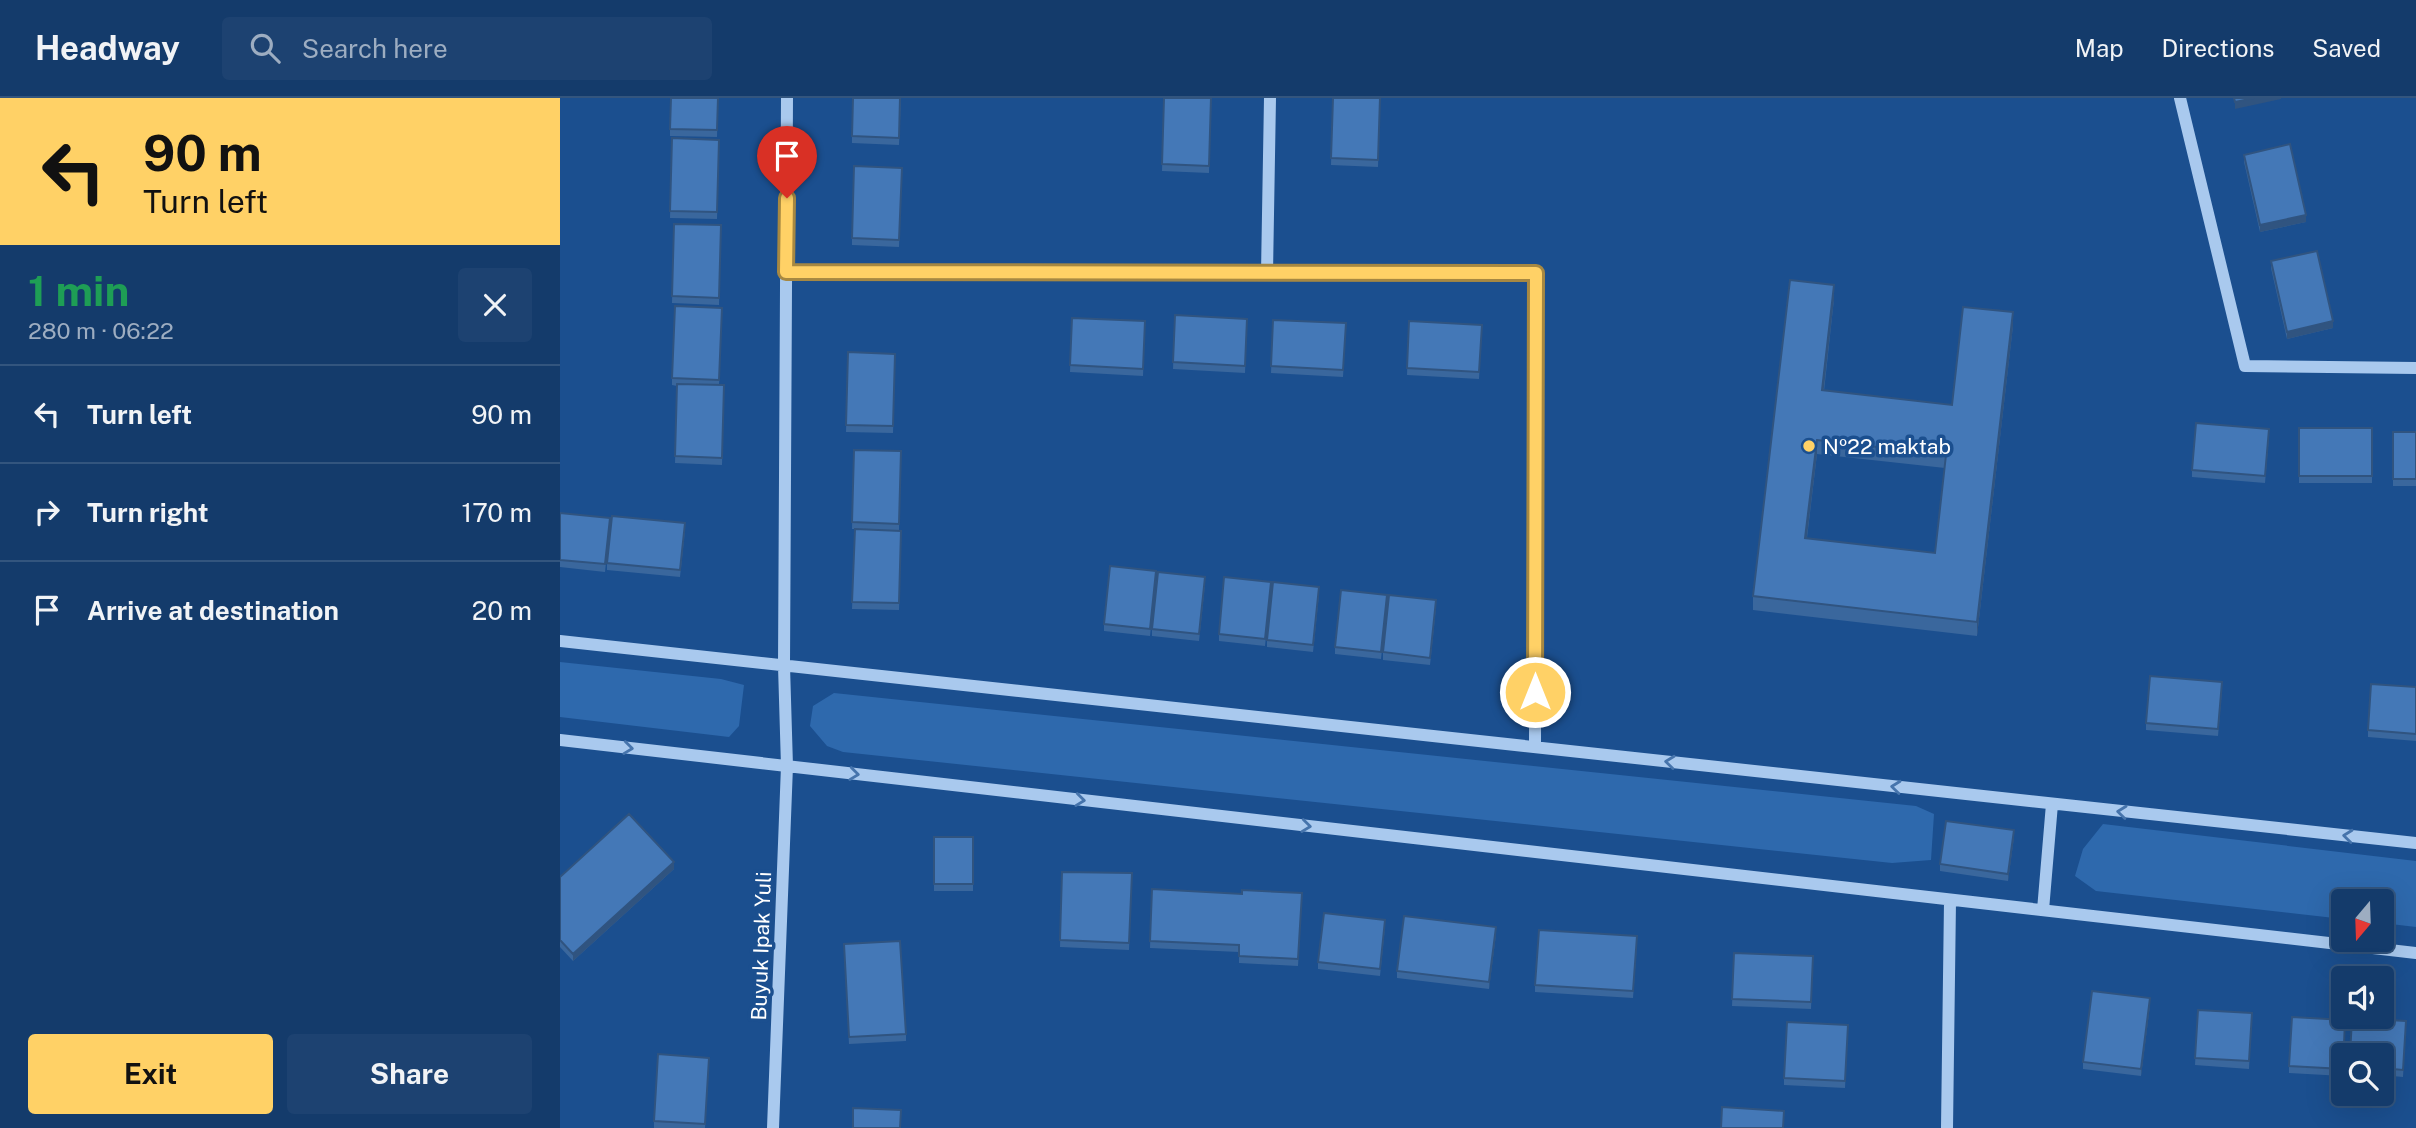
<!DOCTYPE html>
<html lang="en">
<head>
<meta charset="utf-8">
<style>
	body { margin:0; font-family:"Public Sans",sans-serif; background:#1d4271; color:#f1f3f6; height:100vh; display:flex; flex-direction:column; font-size:26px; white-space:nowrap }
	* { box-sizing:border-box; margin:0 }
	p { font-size:23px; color:#9dadc1 }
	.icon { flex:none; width:38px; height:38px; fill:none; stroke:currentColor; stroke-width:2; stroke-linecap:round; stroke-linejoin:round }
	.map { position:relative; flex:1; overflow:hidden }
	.details { display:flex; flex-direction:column; background:#143b6b; width:560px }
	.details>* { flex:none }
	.guide { background:#ffd166; color:#111; overflow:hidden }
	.needle { width:46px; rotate:199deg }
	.controls { position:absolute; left:1771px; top:791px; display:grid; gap:14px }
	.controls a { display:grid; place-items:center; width:63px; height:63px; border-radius:7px; background:#143b6b; box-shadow:0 7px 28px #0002,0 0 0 2px #33557e; font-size:35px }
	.pin { position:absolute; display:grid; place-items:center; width:60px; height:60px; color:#fff; margin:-72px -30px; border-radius:50% 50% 50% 0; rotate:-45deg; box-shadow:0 0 7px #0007 }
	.pin .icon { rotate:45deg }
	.me { position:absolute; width:77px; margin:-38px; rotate:0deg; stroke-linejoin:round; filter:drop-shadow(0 0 5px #0008) }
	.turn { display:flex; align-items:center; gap:24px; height:147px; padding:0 28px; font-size:32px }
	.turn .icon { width:91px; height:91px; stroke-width:2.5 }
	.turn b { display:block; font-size:49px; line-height:60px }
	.round { display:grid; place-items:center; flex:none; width:74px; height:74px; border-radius:7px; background:#1d4271 }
	.overview { display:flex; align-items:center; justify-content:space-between; height:119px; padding:0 28px }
	h1 { font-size:42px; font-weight:700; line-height:52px; color:#1e9e55 }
	.primary-button { display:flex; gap:14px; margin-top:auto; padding:14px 28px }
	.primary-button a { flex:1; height:80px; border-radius:7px; background:#ffd166; color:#111; font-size:28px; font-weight:700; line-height:80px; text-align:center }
	.primary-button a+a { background:#1d4271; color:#f1f3f6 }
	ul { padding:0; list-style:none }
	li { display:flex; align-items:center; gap:21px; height:98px; padding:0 28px; border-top:2px solid #33557e }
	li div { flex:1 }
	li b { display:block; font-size:26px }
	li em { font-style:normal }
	header { display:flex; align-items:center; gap:42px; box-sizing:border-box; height:98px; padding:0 35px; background:#143b6b; border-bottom:2px solid #33557e }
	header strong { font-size:33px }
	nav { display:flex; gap:38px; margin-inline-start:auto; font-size:24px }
	.search { width:490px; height:63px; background:#1d4271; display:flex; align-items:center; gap:18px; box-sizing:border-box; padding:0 24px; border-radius:7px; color:#9dadc1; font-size:26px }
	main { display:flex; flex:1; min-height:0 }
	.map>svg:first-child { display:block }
	.green { fill:#2e69ad }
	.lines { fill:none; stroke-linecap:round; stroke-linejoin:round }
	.minor { stroke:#a9c9ee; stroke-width:12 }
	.wall { fill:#3a679d; fill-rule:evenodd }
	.shaded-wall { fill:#305480 }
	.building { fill:#4478b7; stroke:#305480; stroke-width:2; fill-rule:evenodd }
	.oneway { stroke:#4674ac }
	.route-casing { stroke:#a68842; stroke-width:18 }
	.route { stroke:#ffd166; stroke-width:12 }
	.poi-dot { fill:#ffd166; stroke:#1b4f8f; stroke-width:2.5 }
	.labels { text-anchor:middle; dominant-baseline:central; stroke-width:7; stroke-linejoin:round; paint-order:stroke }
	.poi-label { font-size:21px; fill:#fff; stroke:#1b4f8f; text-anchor:start }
	.street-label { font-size:21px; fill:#fff; stroke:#1b4f8f }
</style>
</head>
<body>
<header>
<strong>Headway</strong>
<div class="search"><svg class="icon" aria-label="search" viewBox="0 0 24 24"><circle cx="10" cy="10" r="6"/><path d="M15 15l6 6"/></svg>Search here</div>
<nav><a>Map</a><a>Directions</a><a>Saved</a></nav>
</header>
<main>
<section class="details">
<div class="guide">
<div class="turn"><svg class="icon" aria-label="left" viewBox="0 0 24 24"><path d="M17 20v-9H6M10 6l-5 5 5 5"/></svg><div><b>90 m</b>Turn left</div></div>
</div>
<div class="overview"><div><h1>1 min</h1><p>280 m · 06:22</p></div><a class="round"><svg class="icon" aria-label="close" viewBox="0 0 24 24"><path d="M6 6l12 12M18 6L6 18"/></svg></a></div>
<ul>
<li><svg class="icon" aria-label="left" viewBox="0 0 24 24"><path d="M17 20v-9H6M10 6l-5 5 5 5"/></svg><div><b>Turn left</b></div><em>90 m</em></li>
<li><svg class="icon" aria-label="right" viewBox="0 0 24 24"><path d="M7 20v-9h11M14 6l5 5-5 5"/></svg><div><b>Turn right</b></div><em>170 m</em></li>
<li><svg class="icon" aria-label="arrive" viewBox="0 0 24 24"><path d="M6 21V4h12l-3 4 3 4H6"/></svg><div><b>Arrive at destination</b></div><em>20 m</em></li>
</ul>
<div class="primary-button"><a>Exit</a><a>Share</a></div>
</section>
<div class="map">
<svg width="1856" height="1030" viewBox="0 0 1856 1030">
	<rect width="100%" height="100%" fill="#1b4f8f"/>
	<path class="green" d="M0 564 161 581 184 587 179 628 169 639 0 619Z
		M274 595 1356 708 1374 716 1371 762 1332 765 283 654 267 648 250 628 253 608Z
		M1543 726 1856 763V829L1822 825V803H1783V821L1536 793 1515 778 1523 751Z"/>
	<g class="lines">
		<path class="minor" d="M1620 0 1685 268 1856 270
			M226 174 976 175 975 649
			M707 175 710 0
			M0 543 1856 745
			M0 642 1856 855
			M1483 812 1492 706
			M213 1030 227 668 224 568 227 0
			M1387 1030 1390 803"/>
	</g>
	<path class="wall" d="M158 0 157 39 110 38V31Z
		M341 0 339 47 292 45V38Z
		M604 0H651L649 75 602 73Z
		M773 0H820L818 69 771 67Z
		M112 40 159 42 157 121 110 120Z
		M1684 57 1746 124 1700 134 1684 64Z
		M342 70 339 149 292 147V140Z
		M114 126 161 127 159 207 112 205Z
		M1711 163 1773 230 1727 241 1711 170Z
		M1274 201 1264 293 1392 307 1453 228 1417 538 1193 512V498ZM1257 356 1385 370 1375 455 1247 440Z
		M162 210 159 287 164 294 162 367 115 365 117 288 112 287V280Z
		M615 217 687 221 685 275 613 271Z
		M512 220 585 223 583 278 510 274Z
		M713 222 786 225 783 279 711 275Z
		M849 223 922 227 919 281 847 277Z
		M288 254 335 256 333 335 286 334Z
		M1739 330H1812V385H1739Z
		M1833 334H1856V388H1833Z
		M1709 338 1705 385 1632 379V372Z
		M294 352 341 353 339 432 341 440 339 512 292 511 295 431H292Z
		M0 415 50 427 45 474 0 469Z
		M125 432 120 479 47 472V465Z
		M596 480 590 538 544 533V526Z
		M645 486 639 543 592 538V531Z
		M711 491 705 548 659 543V536Z
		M759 496 753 554 707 549V542Z
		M827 504 821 561 775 556V549Z
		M876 509 870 567 823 562V554Z
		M1856 589V643L1808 639V632Z
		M1662 591 1658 638 1586 632V625Z
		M374 739H413V793H374Z
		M1454 739 1448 783 1380 773V766Z
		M114 771 13 863 0 849V779Z
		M502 774 572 775 569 852 500 849Z
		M592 791 682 796 742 795 738 868 679 865V854L590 850Z
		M825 829 820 878 758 871V864Z
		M936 836 929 891 837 880V873Z
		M1077 845 1073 900 975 894V887Z
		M284 853 346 936V943L289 946Z
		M1174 855 1253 858 1251 911 1172 908Z
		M1590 907 1581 978 1523 971V964Z
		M1638 912 1692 915 1689 971 1635 967Z
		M1846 923 1843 979 1822 977V957Z
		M1288 927 1285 990 1224 987V980Z
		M1783 957V978L1729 975V968Z
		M149 960 145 1030H94V1023Z"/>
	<path class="shaded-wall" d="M1694 0H1721V1L1675 11V4Z
		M1746 117V124L1700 134V127Z
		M1274 187V201L1262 306V292Z
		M1453 214V228L1417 538V524Z
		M1773 223V230L1727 241V234Z
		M1257 342V356L1245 454V440Z
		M1454 732V739L1448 783V776Z
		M114 764V771L13 863V856Z
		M936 829V836L929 891V884Z
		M1590 900V907L1581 978V971Z"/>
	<path class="building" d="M111 0H158L157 32 110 31Z
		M293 0H340L339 40 292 38Z
		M604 0H651L649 68 602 66Z
		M773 0H820L818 62 771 60Z
		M1674 0H1694L1675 4Z
		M112 40 159 42 157 114 110 113Z
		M1730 46 1746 117 1700 127 1684 57Z
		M294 68 342 70 339 142 292 140Z
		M114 126 161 127 159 200 112 198Z
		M1757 153 1773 223 1727 234 1711 163Z
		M1230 182 1274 187 1262 292 1392 307 1403 209 1453 214 1417 524 1193 498ZM1257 342 1386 357 1375 455 1245 440Z
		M115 208 162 210 159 282 112 280Z
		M615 217 687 221 685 268 613 264Z
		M512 220 585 223 583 271 510 267Z
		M713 222 786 225 783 272 711 268Z
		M849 223 922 227 919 274 847 270Z
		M288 254 335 256 333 328 286 327Z
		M117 286 164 287 162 360 115 358Z
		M1636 325 1709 331 1705 378 1632 372Z
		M1739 330H1812V378H1739Z
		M1833 334H1856V381H1833Z
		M294 352 341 353 339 426 292 424Z
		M0 415 50 420 45 466 0 462Z
		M52 418 125 425 120 472 47 465Z
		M295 431 341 433 339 505 292 504Z
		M550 468 596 473 590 531 544 526Z
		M598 474 645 479 639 536 592 531Z
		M664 479 711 484 705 541 659 536Z
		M713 484 759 489 753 547 707 542Z
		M781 492 827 497 821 554 775 549Z
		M829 497 876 502 870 560 823 554Z
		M1590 578 1662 584 1658 631 1586 625Z
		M1811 586 1856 589V636L1808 632Z
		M69 716 114 764 13 856 0 842V779Z
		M1386 723 1454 732 1448 776 1380 766Z
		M374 739H413V786H374Z
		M502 774 572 775 569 845 500 842Z
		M592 791 682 796V792L742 795 738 861 679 858V847L590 843Z
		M764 815 825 822 820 871 758 864Z
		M844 818 936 829 929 884 837 873Z
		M979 832 1077 838 1073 893 975 887Z
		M340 843 346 936 289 939 284 846Z
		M1174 855 1253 858 1251 904 1172 901Z
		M1532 893 1590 900 1581 971 1523 964Z
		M1638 912 1692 915 1689 963 1635 960Z
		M1732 919 1785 922 1783 971 1729 968Z
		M1792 920 1846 923 1843 972 1822 970V957H1790Z
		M1227 924 1288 927 1285 983 1224 980Z
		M98 956 149 960 145 1026 94 1023Z
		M1162 1009 1224 1013 1223 1030H1161Z
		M293 1010 341 1012 340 1030H293Z"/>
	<defs><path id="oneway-chevron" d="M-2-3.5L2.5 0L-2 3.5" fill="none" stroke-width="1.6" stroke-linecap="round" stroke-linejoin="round" transform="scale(1.75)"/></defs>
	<g class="oneway">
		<use href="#oneway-chevron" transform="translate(68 650) rotate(7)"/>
		<use href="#oneway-chevron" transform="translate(1110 664) rotate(-174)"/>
		<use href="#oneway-chevron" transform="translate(294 676) rotate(7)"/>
		<use href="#oneway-chevron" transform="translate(1336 689) rotate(-174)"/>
		<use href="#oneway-chevron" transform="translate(520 702) rotate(7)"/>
		<use href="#oneway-chevron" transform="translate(1562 714) rotate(-174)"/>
		<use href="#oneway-chevron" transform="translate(746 728) rotate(7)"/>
		<use href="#oneway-chevron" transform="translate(1788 738) rotate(-174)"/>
	</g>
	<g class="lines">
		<g class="route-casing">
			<path id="route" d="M227 100 226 174 976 175 975 594"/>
		</g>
		<use href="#route" class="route"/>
	</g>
	<circle class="poi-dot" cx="1249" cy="348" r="7"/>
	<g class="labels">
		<g class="poi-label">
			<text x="1263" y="348">№22 maktab</text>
		</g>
		<g class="street-label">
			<text transform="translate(201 848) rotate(-88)">Buyuk Ipak Yuli</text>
		</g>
	</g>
</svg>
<div class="controls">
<a><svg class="needle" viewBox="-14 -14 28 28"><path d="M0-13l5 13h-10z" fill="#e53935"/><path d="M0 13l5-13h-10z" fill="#9dadc1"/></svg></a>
<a><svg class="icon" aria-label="sound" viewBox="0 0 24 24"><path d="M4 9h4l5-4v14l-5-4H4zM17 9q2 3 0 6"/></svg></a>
<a><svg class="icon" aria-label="search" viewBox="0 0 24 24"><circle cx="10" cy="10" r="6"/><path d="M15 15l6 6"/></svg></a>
</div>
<div class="pin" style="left:227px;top:100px;background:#d93025"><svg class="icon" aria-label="arrive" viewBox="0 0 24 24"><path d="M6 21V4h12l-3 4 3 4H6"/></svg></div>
<svg class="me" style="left:975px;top:594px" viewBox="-20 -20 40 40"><circle r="17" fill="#ffd166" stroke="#fff" stroke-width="3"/><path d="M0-11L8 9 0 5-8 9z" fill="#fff"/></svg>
</div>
</main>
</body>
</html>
